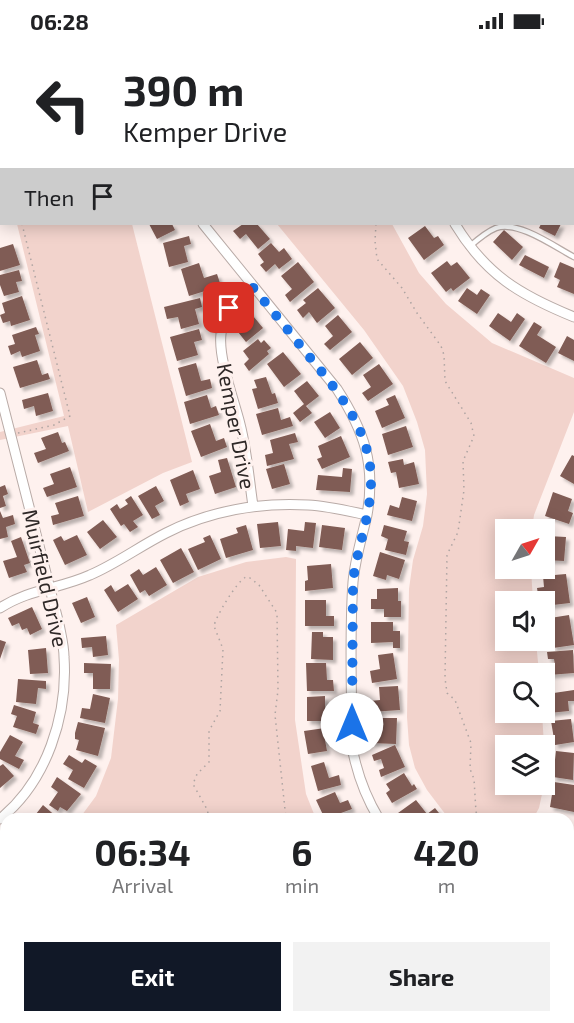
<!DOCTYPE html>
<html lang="en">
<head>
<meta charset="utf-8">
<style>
	body { margin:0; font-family:"Exo 2",sans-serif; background:#f2f2f2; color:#202124; height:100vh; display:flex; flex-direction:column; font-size:22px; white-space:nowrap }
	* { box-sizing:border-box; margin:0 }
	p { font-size:20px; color:#757577 }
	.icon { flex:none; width:33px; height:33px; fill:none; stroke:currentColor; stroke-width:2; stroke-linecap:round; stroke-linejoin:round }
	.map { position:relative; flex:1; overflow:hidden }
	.details { position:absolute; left:0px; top:771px; width:574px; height:210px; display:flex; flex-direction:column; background:#fff; border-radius:18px 18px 0 0; box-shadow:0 3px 15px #0003 }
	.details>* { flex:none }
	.guide { position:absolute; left:0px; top:0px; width:574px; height:183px; box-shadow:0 3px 15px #0003; background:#fff; color:#202124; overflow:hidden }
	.needle { width:39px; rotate:51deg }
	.fabs { position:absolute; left:495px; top:477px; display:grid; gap:12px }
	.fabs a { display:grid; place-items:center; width:60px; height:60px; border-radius:0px; background:#fff; box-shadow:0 3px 15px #0003; font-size:30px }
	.pin { position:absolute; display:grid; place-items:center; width:51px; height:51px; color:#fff; margin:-26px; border-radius:12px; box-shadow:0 3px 9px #0006 }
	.me { position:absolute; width:66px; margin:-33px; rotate:0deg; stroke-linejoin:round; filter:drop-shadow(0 0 4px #0008) }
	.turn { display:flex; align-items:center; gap:21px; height:126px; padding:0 24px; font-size:27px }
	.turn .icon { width:78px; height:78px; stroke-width:2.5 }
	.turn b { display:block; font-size:42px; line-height:51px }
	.then { display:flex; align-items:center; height:57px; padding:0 24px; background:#0003; gap:12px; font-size:22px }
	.eta { display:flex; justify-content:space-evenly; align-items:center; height:102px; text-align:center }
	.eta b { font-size:36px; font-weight:700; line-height:42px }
	.button { display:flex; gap:12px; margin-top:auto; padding:12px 24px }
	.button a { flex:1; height:69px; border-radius:0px; background:#111827; color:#fff; font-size:24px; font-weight:700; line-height:69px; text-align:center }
	.button a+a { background:#f2f2f2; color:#202124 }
	.status { display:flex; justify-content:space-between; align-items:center; height:42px; padding:0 30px; background:#fff; direction:ltr }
	.status svg { height:16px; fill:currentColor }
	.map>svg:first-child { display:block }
	.green { fill:#f2d3cc }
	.water { fill:#a9d6df }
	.building { fill:#805c54; filter:url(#shadow) }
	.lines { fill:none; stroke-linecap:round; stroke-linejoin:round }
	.lane-casing { stroke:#b9aba7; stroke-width:7 }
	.street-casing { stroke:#b9aba7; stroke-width:11 }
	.path { stroke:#aea4a2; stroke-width:1.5; stroke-dasharray:1.5 4.5; stroke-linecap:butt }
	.lane { stroke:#fff; stroke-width:4.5 }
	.street { stroke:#fff; stroke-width:9 }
	.route { stroke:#1a73e8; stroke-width:10; stroke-dasharray:0 18 }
	.labels { text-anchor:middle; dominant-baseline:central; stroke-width:6; stroke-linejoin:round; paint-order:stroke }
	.street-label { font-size:21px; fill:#2e2827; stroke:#fef1ee }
</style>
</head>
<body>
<div class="status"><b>06:28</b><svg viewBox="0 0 49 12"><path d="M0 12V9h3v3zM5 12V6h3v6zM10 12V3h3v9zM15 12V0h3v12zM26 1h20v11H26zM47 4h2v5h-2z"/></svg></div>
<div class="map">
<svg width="574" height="981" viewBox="0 0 574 981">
	<defs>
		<filter id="shadow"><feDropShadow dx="3.5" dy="3.5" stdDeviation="1.5" flood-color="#0004"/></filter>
	</defs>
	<rect width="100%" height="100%" fill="#fef1ee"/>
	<path class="green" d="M68 0H313L314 1 67 2Z
		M17 182H132L192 420 163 431 88 470 68 384 0 398V390L64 374Z
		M277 182H392L419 231 446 262 492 301 574 336V370L534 473 532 487 506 488V526L531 527 533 559 506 560V598L536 599 539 631 506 632V670L542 671 544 703 506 704V742L544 743 539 766 533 777H449L427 748 415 726 409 703 407 675 409 547 413 518 423 484 427 452 425 408 417 380 403 344 364 288Z
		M286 515 296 517 295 678 306 752 316 777H79L96 754 111 716 118 657 119 618 116 583 198 535 246 520Z
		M6 843V936L0 939V848Z
		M333 975H452L453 981H347Z"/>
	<path class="water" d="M6 846V893L0 888V852Z"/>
	<path class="building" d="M149 182H172L175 188 157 197Z
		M243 182H257L270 197 258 207 246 192 240 197 233 189Z
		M541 182H561L555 194 539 186Z
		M425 184 434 196 438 194 444 203 424 218 408 196Z
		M504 188 523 205 512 218 493 200Z
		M189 194 191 202 184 204 188 220 169 225 163 201Z
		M271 201 279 210 284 206 292 217 279 227 275 222 266 230 260 223 264 220 258 212Z
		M13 202 20 223 0 229V206Z
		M525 213 549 225 544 236 519 223Z
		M447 219 451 224 457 220 470 236 453 249 451 246 446 250 431 231Z
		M298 220 314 240 290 260 285 253 292 247 281 234Z
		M560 220 574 226V252L557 245 560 238 554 235Z
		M199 221 204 236 217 232 221 244 189 254 181 227Z
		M19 228 22 239 16 240 19 250 4 254 0 243V233Z
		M318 246 335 266 317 281 309 270 303 276 297 268 306 261 303 258Z
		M467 246 477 253 481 247 490 253 477 272 458 259Z
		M22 254 30 278 11 284 10 279 3 281 0 273 5 271 2 261Z
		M200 256 202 265 195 267 199 282 181 287 178 275 167 277 164 265Z
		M249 269 263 286 246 300 238 290 244 285 238 278Z
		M498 271 511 280 517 271 525 277 510 299 489 284Z
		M338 273 352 290 330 308 324 302 333 294 325 284Z
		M534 280 542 285 537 293 556 305 546 321 519 304Z
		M36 285 39 292 35 293 40 309 22 315 20 309 11 313 8 304 15 302 12 293Z
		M199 287 202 298 194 300 198 313 177 319 170 295Z
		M567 294 574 298V319L558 311Z
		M258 297 261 301 264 298 271 306 267 309 269 312 249 329 244 322 249 317 243 309Z
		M360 300 373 316 352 333 339 317Z
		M283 310 301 332 284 345 267 322Z
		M37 318 42 333 48 331 50 337 20 346 13 325Z
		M196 321 201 339 210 337 212 346 186 354 178 326Z
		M379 322 393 342 368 359 362 351 371 345 363 333Z
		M266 335 272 352 275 351 278 361 258 367 252 347 257 346 254 338Z
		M307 339 319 354 306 364 312 371 300 380 293 371 304 362 294 349Z
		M48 351 53 369 36 374 34 364 24 367 22 358Z
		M207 353 211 366 216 364 219 373 190 382 184 360Z
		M395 353 405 376 382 386 375 369 389 363 386 357Z
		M278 366 281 378 290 375 293 384 262 393 256 372Z
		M330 370 340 386 325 396 314 380Z
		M210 382 216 399 224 396 227 405 201 415 191 389Z
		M406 384 413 405 388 413 382 392Z
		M58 390 62 401 65 400 69 409 38 421 34 411 46 407 41 396Z
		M295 391 298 400 289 402 294 417 267 424 265 413 273 411 270 398Z
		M341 394 350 415 322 427 317 417 322 415 318 404Z
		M572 413 574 414V442L560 434Z
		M227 416 236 445 215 452 209 434 221 430 218 418Z
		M403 417 404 423 414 420 419 442 399 446 396 430 391 431 388 420Z
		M284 422 290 442 272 447 266 427Z
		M70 425 77 445 47 455 43 446 54 442 50 432Z
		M343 426 352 427 350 450 316 448 318 433 342 435Z
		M193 428 200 447 186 452 189 460 180 464 170 438Z
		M5 443 8 452 3 454 6 464 0 466V445Z
		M156 444 164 459 155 464 160 473 152 477 138 454Z
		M553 450 572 457 568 469 573 471 569 482 545 474Z
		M78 454 84 474 53 483 51 474 59 472 55 461Z
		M131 454 143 473 133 479 138 485 130 490 124 482 121 484 110 467 117 462 120 467 128 462 125 458Z
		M402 455 417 459 412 479 387 473 390 463 399 466Z
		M0 469 3 476 13 473 15 482 6 485 8 495 0 497Z
		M103 478 117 495 100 507 87 490Z
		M278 480 281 504 260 506 257 482Z
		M305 480 316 481 313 506 296 504V509L286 508 288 487 304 489Z
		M246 483 253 508 226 516 220 497 238 491 236 486Z
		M322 483 345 486 342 508 319 505Z
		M384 483 407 489 404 499 409 500 406 513 385 508 388 497 381 494Z
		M77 493 87 513 65 523 53 498 61 494 64 499Z
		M210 493 221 517 198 528 188 507 205 500 203 496Z
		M547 494 566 495 564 519 546 518Z
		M21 495 30 521 24 523 27 530 9 536 3 519 17 515 11 499Z
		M181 506 194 530 173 541 160 518Z
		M380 510 405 518 399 537 387 533 386 538 373 534Z
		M331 522 333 546 305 549V539L308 538 307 524Z
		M156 525 167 543 149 554 145 548 140 551 130 533 139 527 143 533Z
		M566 532 570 561 544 564V560H539L537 546 544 545 543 534Z
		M128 542 138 557 118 570 104 548 111 543 115 550Z
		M398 546V559H401V575H384V567H371V557H377V547Z
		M87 555 95 575 81 581 72 561Z
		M305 558H326V574H334V584H305Z
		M32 565 42 587 30 593 27 586 22 588 19 581 12 584 8 576Z
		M569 573 574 603 553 606 551 592 544 593V577Z
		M371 580H393V589H400V606H393V600L371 601Z
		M312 590H323V595H333V618L311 617Z
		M106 594 108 613 93 615 92 605 82 606 81 596Z
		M0 598 6 600 0 617Z
		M46 606 48 631 30 632 28 608Z
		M573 608 574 631 549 633 548 624 555 623 554 617H548L547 610Z
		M393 611 397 637 372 641 370 629 380 627 378 613Z
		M84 621 111 622 110 647H93V631H84Z
		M306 621H326L327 638H333L334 649H307Z
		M18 637 46 639V647L38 646 36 662 16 660Z
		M398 644 400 668 371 670 370 659 380 658 379 645Z
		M574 648V659H568L569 669 549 671 547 652Z
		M93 652 110 656 105 681 80 676 82 666 90 667Z
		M325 654V669H333V679H307V655Z
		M14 663 36 670 33 681 39 683 36 692 13 685 17 674 11 672Z
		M381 676H397L396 702 371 701 372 691 381 692Z
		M571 677 574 700 555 703 551 679Z
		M78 680 105 686 98 714 76 708 79 698 75 697V691Z
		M332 685 334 696 325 698 327 709 308 712 304 689Z
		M10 693 23 700 15 714 24 718 19 727 0 717V710Z
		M395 703 405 725 381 735 379 728 384 726 381 717 374 719 372 713Z
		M556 709 574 711 573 738 553 735Z
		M69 713 82 721 85 717 97 724 84 746 68 737 73 728 63 722Z
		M324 720 329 736 339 733 341 743 318 749 311 724Z
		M3 722 14 734 0 746V724Z
		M404 731 412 744 414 742 417 747 392 761 386 751 390 748 386 742Z
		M57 735 81 752 67 769 60 765 58 769 49 763 58 750 51 745Z
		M554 740 574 743V770L550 765Z
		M335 750 340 761 348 758 352 767 341 771 344 777H325L316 758Z
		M416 758 427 772 435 766 439 771 431 777H412L410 774 403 777 398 771Z
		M43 763 59 777H40L41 776 36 772Z
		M551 771 561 777H547Z
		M0 809 6 816V825L0 830Z
		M571 867 574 869V891L568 887V870Z
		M0 947 6 958V979L0 968Z
		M124 975H159L156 981H139Z
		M179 975H198L208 978 207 981H177Z
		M223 975H242L246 981H228Z
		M284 975H314L317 981H283L281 977Z"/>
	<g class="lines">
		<g class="lane-casing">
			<path id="lane" d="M469 205C477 198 486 190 496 186 518 178 555 205 574 215"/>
		</g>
		<g class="street-casing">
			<path id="street" d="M377 0V2
				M475 0 479 2
				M7 2 8 0
				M182 2 183 0
				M195 2V0
				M0 19 2 15
				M573 39 574 40
				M573 149 574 150
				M203 182 337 347C364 389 376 422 367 473 362 495 355 517 353 540 349 595 352 650 352 705 357 732 365 754 379 777
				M455 182C486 233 520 253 574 275
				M251 242C234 256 223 270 221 292 218 316 234 358 240 382 247 409 249 437 253 464
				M0 351 59 582C61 593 64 604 64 615 68 673 47 739 0 777
				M0 566C29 547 59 547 90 533 116 522 140 504 166 491 209 469 260 460 308 463 328 464 348 469 367 473
				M568 827 574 816
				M258 975 261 981
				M508 975 509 981
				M89 981 91 975"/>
		</g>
		<path class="path" d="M304 0 305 2
			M80 2V0
			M376 182 375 199 377 217 402 246 417 271 441 304 444 313 445 339 471 381 474 394 463 419 464 448 458 490 447 513 445 636 447 651 455 658 471 701 470 727 474 737 476 770 481 777
			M18 391 54 383 70 374 22 182
			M207 777 208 769 193 742 197 732 209 720V689L220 669 223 607 214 584C216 574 237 539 246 535L250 536 259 543 277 571 278 648 275 673 286 777
			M0 932 6 930"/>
		<use href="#lane" class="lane"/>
		<use href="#street" class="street"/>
	</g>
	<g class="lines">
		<path class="route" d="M229 266 236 255 251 243C268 264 286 285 303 307 335 346 371 386 371 439 371 473 357 506 353 539L352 682"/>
	</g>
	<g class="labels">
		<g class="street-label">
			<text transform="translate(237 384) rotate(79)">Kemper Drive</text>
			<text transform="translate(46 536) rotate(77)">Muirfield Drive</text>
		</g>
	</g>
</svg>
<div class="fabs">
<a><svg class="needle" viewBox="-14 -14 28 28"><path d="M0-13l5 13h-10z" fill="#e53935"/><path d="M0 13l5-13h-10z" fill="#757577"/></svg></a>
<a><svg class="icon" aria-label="sound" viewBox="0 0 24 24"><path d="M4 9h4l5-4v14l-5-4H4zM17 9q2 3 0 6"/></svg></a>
<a><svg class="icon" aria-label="search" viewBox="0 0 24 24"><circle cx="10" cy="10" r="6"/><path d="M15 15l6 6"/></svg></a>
<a><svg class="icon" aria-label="layers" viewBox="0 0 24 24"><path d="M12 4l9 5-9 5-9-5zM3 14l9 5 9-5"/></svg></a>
</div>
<div class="pin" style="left:229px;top:266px;background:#d93025"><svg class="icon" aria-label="arrive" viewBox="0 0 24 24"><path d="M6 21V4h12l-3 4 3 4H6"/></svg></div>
<svg class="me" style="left:352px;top:682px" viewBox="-20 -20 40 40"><circle r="19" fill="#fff"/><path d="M0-13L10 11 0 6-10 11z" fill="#1a73e8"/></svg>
<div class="guide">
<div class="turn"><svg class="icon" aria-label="left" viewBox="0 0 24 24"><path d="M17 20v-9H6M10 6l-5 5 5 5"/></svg><div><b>390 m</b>Kemper Drive</div></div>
<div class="then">Then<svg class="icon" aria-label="arrive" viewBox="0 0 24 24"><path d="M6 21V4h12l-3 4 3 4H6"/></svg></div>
</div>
<section class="details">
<div class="eta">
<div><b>06:34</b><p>Arrival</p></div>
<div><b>6</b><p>min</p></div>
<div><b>420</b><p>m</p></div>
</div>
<div class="button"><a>Exit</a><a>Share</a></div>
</section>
</div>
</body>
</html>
